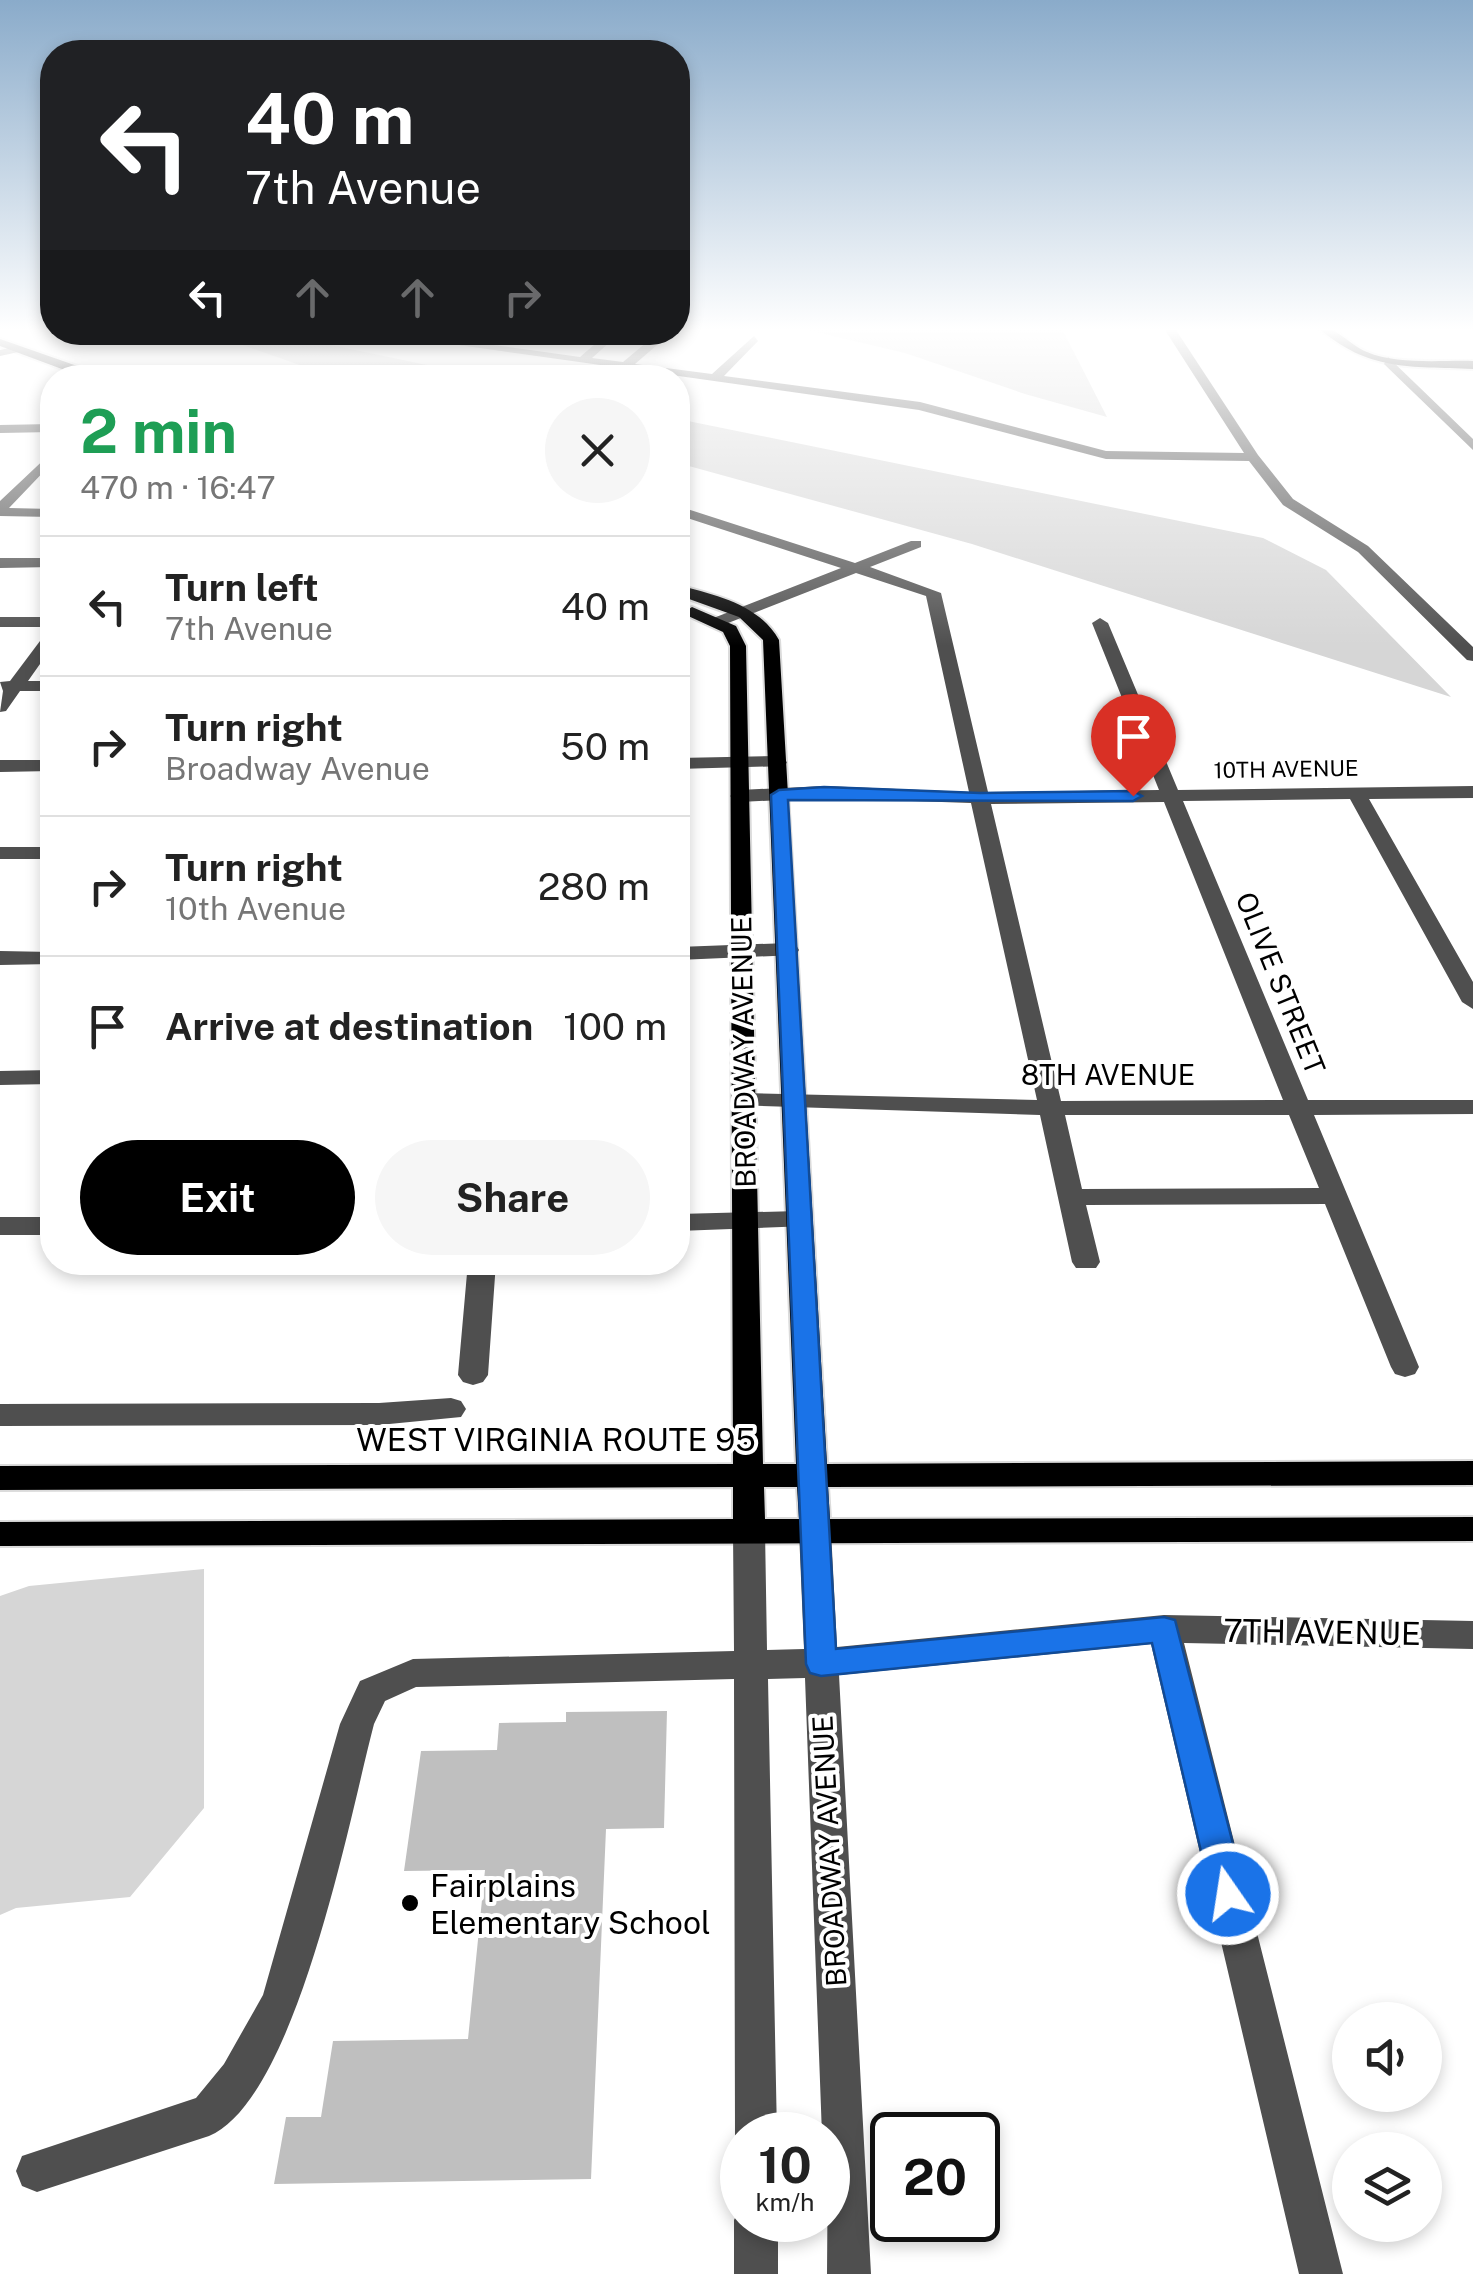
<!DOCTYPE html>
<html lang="en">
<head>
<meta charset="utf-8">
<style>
	body { margin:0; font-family:"Public Sans",sans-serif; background:#f6f6f6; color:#222; height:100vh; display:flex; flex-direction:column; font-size:38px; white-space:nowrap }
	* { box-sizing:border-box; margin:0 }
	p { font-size:32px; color:#767676 }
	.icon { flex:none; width:55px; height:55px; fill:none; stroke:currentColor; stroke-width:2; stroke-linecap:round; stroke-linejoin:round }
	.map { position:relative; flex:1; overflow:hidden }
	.drawer { position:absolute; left:40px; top:365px; width:650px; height:910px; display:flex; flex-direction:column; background:#fff; border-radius:40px; box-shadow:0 5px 15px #0003 }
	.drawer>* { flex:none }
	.guide { position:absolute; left:40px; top:40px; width:650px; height:305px; border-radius:40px; box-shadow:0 5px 15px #0003; background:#202124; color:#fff; overflow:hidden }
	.controls { position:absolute; left:1332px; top:2002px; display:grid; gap:20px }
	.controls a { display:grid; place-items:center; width:110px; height:110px; border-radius:50%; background:#fff; box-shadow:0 5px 15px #0003; font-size:50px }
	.speed { position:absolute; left:720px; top:2112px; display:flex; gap:20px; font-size:50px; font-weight:700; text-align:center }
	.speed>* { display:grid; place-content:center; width:130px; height:130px; border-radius:50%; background:#fff; box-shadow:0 5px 15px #0003; line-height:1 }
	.speed small { font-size:25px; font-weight:400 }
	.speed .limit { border:5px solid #111; border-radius:15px; background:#fff; color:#111 }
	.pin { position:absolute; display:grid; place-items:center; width:85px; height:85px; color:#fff; margin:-102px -42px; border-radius:50% 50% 50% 0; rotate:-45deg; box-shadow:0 0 10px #0007 }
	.pin .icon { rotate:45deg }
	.me { position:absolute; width:110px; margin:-55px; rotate:347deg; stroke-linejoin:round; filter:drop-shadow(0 0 8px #0008) }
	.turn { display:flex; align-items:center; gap:35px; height:210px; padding:0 40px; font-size:45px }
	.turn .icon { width:130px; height:130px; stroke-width:2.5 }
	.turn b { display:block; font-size:70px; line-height:85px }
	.lanes { display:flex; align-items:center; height:95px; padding:0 40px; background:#0003; justify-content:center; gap:50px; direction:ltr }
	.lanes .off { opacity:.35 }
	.round { display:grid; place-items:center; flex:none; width:105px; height:105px; border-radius:52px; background:#f6f6f6 }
	.headline { display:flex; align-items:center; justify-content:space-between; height:170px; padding:0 40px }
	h1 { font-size:60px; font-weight:700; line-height:75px; color:#1e9e55 }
	.cta { display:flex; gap:20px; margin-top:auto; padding:20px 40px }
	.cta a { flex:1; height:115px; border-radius:60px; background:#000; color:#fff; font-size:40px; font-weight:700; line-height:115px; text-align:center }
	.cta a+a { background:#f6f6f6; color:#222 }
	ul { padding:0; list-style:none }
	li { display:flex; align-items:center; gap:30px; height:140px; padding:0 40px; border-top:2px solid #e0e0e0 }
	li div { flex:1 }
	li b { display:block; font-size:38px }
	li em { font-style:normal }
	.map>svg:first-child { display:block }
	.green { fill:#d6d6d6 }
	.building { fill:#bfbfbf }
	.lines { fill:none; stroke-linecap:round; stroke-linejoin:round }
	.major-casing { stroke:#dbdbdb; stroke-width:4 }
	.minor { fill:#4f4f4f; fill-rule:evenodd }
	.major { fill:#000; fill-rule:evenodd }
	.route { fill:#1a73e8; stroke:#114b97; stroke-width:2.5 }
	.poi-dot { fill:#000; stroke:#fff; stroke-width:4 }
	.labels { text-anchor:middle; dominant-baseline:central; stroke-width:8; stroke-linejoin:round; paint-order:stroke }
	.far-street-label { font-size:22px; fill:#000; stroke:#fff }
	.street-label { font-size:28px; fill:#000; stroke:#fff }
	.near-street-label { font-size:32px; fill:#000; stroke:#fff }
	.near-poi-label { font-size:32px; fill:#000; stroke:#fff; text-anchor:start }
</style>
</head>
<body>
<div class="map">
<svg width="1473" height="2274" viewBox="0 0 1473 2274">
	<rect width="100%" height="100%" fill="#fff"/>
	<path class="green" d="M795 327H1061L1107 417 1025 394 905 353Z
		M208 333H274L484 377H334Z
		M678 419 1263 538 1326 570 1451 697 972 544 678 463Z
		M204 1569V1808L130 1897 16 1908 0 1915V1596L29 1586Z"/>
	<path class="building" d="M667 1711 664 1828 606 1829 591 2179 274 2184 286 2117H321L333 2041 468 2039 485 1870 404 1871 421 1751 497 1750 499 1723 566 1722V1712Z"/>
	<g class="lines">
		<g class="major-casing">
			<path id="major" d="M1317 327C1338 327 1348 344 1367 352 1397 365 1441 360 1473 361V369C1409 366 1369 372 1317 327Z
				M0 339 103 375 105 378H86L0 346Z
				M678 585C715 595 759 604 779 640L827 1464 1473 1461V1485L828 1487 830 1519 1473 1517V1541L0 1546V1522L733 1519V1487L0 1490V1466L733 1464 730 646 723 632 686 615 684 612 692 607 736 626 746 646 763 1464H796L763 640 739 617 678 595ZM764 1487H797L799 1519H765Z"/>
		</g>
		<path class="minor" d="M1163 327H1174L1258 455 1293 499 1368 546 1473 647V661L1467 660 1358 552 1283 505 1249 461 1106 459 919 410 367 332H401L580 357 609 332H621L592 358 623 362 659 332H672L635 364 712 374 754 336 758 341 724 376 920 402 1106 451 1244 453Z
			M19 346 23 351 0 356V350Z
			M1388 357 1473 439V450L1384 364Z
			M52 424V432L0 433V425Z
			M52 452V463L9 508 52 509V517L0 516V501Z
			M678 506 855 563 911 541H921V547L870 567 941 593 988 792 1159 790 1092 623 1100 618 1108 623 1178 790 1473 786V798L1369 799 1473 982V1009L1462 1002 1350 799 1183 801 1308 1100H1473V1114L1314 1115 1419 1367 1415 1374 1405 1377 1395 1374 1391 1367 1325 1204 1086 1205 1100 1262 1096 1268H1076L1072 1262 1040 1115 734 1105 731 1100 743 1093 1037 1100 971 803 824 798 740 802 730 796 740 790 824 786 969 792 926 596 856 573 723 625H711V619L841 568 678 515ZM1164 802 1283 1100 1061 1101 991 804ZM1065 1115H1289L1319 1188 1082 1189Z
			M0 558H52V567L0 568Z
			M0 617H52V627H0Z
			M52 631V647L28 681H52V691H20L6 711 0 712 3 691 0 682 10 681 46 633Z
			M778 756 787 762 785 766 678 769V758Z
			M0 760H52V771L0 772Z
			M0 847H52V859H0Z
			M788 943 796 945 799 950 796 955 678 960V947Z
			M0 951 52 952V964L0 965Z
			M52 1070V1084L0 1085V1071Z
			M799 1211 808 1214 812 1220 808 1226 678 1231V1214Z
			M0 1217H52V1235H0Z
			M468 1262H496L488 1375 483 1382 473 1385 463 1382 458 1375Z
			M451 1398 461 1401 466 1409 461 1417 379 1425 0 1426V1404L379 1403Z
			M749 1519 760 1522 765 1531 767 1650 804 1649 799 1531 804 1522 815 1519 826 1522 831 1531 837 1647 1164 1615 1473 1621V1649L1184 1643 1343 2274H1299L1151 1644 839 1675 871 2274H827L828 2135H822L805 1678 768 1679 777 2135H742V2150L735 2135 734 1679 416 1687 385 1701 374 1724C350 1815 297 2099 209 2136L37 2192 22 2186 16 2171 22 2156 196 2098 224 2064 263 1995 340 1724 360 1681 413 1659 734 1651 733 1531 738 1522Z
			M742 2204V2220H778V2274H734V2220Z"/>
		<use href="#major" class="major"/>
	</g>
	<linearGradient id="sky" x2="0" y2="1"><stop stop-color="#8aabca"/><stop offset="0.51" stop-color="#fff"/><stop offset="1" stop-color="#fff" stop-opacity="0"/></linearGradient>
	<rect width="1473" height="646" fill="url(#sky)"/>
	<path class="route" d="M824 787 980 793 1133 791 1142 796 1133 801 788 800 836 1649 1164 1617 1175 1620 1246 1894 1241 1906 1228 1911 1216 1906 1211 1894 1152 1643 821 1676 810 1673 806 1664 771 795 779 790Z"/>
	<circle class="poi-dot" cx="410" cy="1903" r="10"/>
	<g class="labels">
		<g class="far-street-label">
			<text transform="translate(1286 769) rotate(-1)">10TH AVENUE</text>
		</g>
		<g class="street-label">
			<text transform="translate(1281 983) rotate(68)">OLIVE STREET</text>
			<text transform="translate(743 1052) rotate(-91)">BROADWAY AVENUE</text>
			<text x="1108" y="1074">8TH AVENUE</text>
			<text transform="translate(829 1851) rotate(-93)">BROADWAY AVENUE</text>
		</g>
		<g class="near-street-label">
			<text x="556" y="1439">WEST VIRGINIA ROUTE 95</text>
			<text transform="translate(1322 1632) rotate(1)">7TH AVENUE</text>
		</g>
		<g class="near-poi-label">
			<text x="430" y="1885">Fairplains<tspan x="430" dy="37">Elementary School</tspan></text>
		</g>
	</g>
</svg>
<div class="controls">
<a><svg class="icon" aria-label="sound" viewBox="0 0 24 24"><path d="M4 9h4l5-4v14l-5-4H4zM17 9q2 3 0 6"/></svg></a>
<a><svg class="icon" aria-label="layers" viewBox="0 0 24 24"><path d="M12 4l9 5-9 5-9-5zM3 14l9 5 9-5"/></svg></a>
</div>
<div class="speed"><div>10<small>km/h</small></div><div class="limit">20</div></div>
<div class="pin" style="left:1133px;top:796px;background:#d93025"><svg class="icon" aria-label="arrive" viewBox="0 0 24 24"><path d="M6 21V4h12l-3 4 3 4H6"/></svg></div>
<svg class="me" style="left:1228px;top:1894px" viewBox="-20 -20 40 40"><circle r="17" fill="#1a73e8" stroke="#fff" stroke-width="3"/><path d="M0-11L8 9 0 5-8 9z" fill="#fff"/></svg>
<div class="guide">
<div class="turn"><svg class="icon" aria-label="left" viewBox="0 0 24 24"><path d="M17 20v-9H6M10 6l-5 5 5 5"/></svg><div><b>40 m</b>7th Avenue</div></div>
<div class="lanes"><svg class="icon" aria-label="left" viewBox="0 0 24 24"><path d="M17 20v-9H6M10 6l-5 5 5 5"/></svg><svg class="icon off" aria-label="ahead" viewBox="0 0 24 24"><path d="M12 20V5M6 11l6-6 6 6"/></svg><svg class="icon off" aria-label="ahead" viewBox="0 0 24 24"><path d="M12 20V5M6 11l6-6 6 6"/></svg><svg class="icon off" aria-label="right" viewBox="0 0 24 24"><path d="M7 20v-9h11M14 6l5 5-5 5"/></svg></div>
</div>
<section class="drawer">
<div class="headline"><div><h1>2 min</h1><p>470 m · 16:47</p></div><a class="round"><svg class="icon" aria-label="close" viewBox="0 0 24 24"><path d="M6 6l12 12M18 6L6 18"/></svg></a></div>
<ul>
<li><svg class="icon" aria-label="left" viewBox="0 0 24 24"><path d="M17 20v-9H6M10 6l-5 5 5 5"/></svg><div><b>Turn left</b><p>7th Avenue</p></div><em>40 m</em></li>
<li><svg class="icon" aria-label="right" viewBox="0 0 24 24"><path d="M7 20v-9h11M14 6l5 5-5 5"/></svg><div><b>Turn right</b><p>Broadway Avenue</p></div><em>50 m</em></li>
<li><svg class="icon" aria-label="right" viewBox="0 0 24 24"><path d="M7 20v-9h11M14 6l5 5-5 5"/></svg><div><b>Turn right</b><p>10th Avenue</p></div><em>280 m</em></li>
<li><svg class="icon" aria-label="arrive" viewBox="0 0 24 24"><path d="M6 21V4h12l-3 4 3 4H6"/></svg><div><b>Arrive at destination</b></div><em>100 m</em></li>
</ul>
<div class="cta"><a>Exit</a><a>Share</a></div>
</section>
</div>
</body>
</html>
